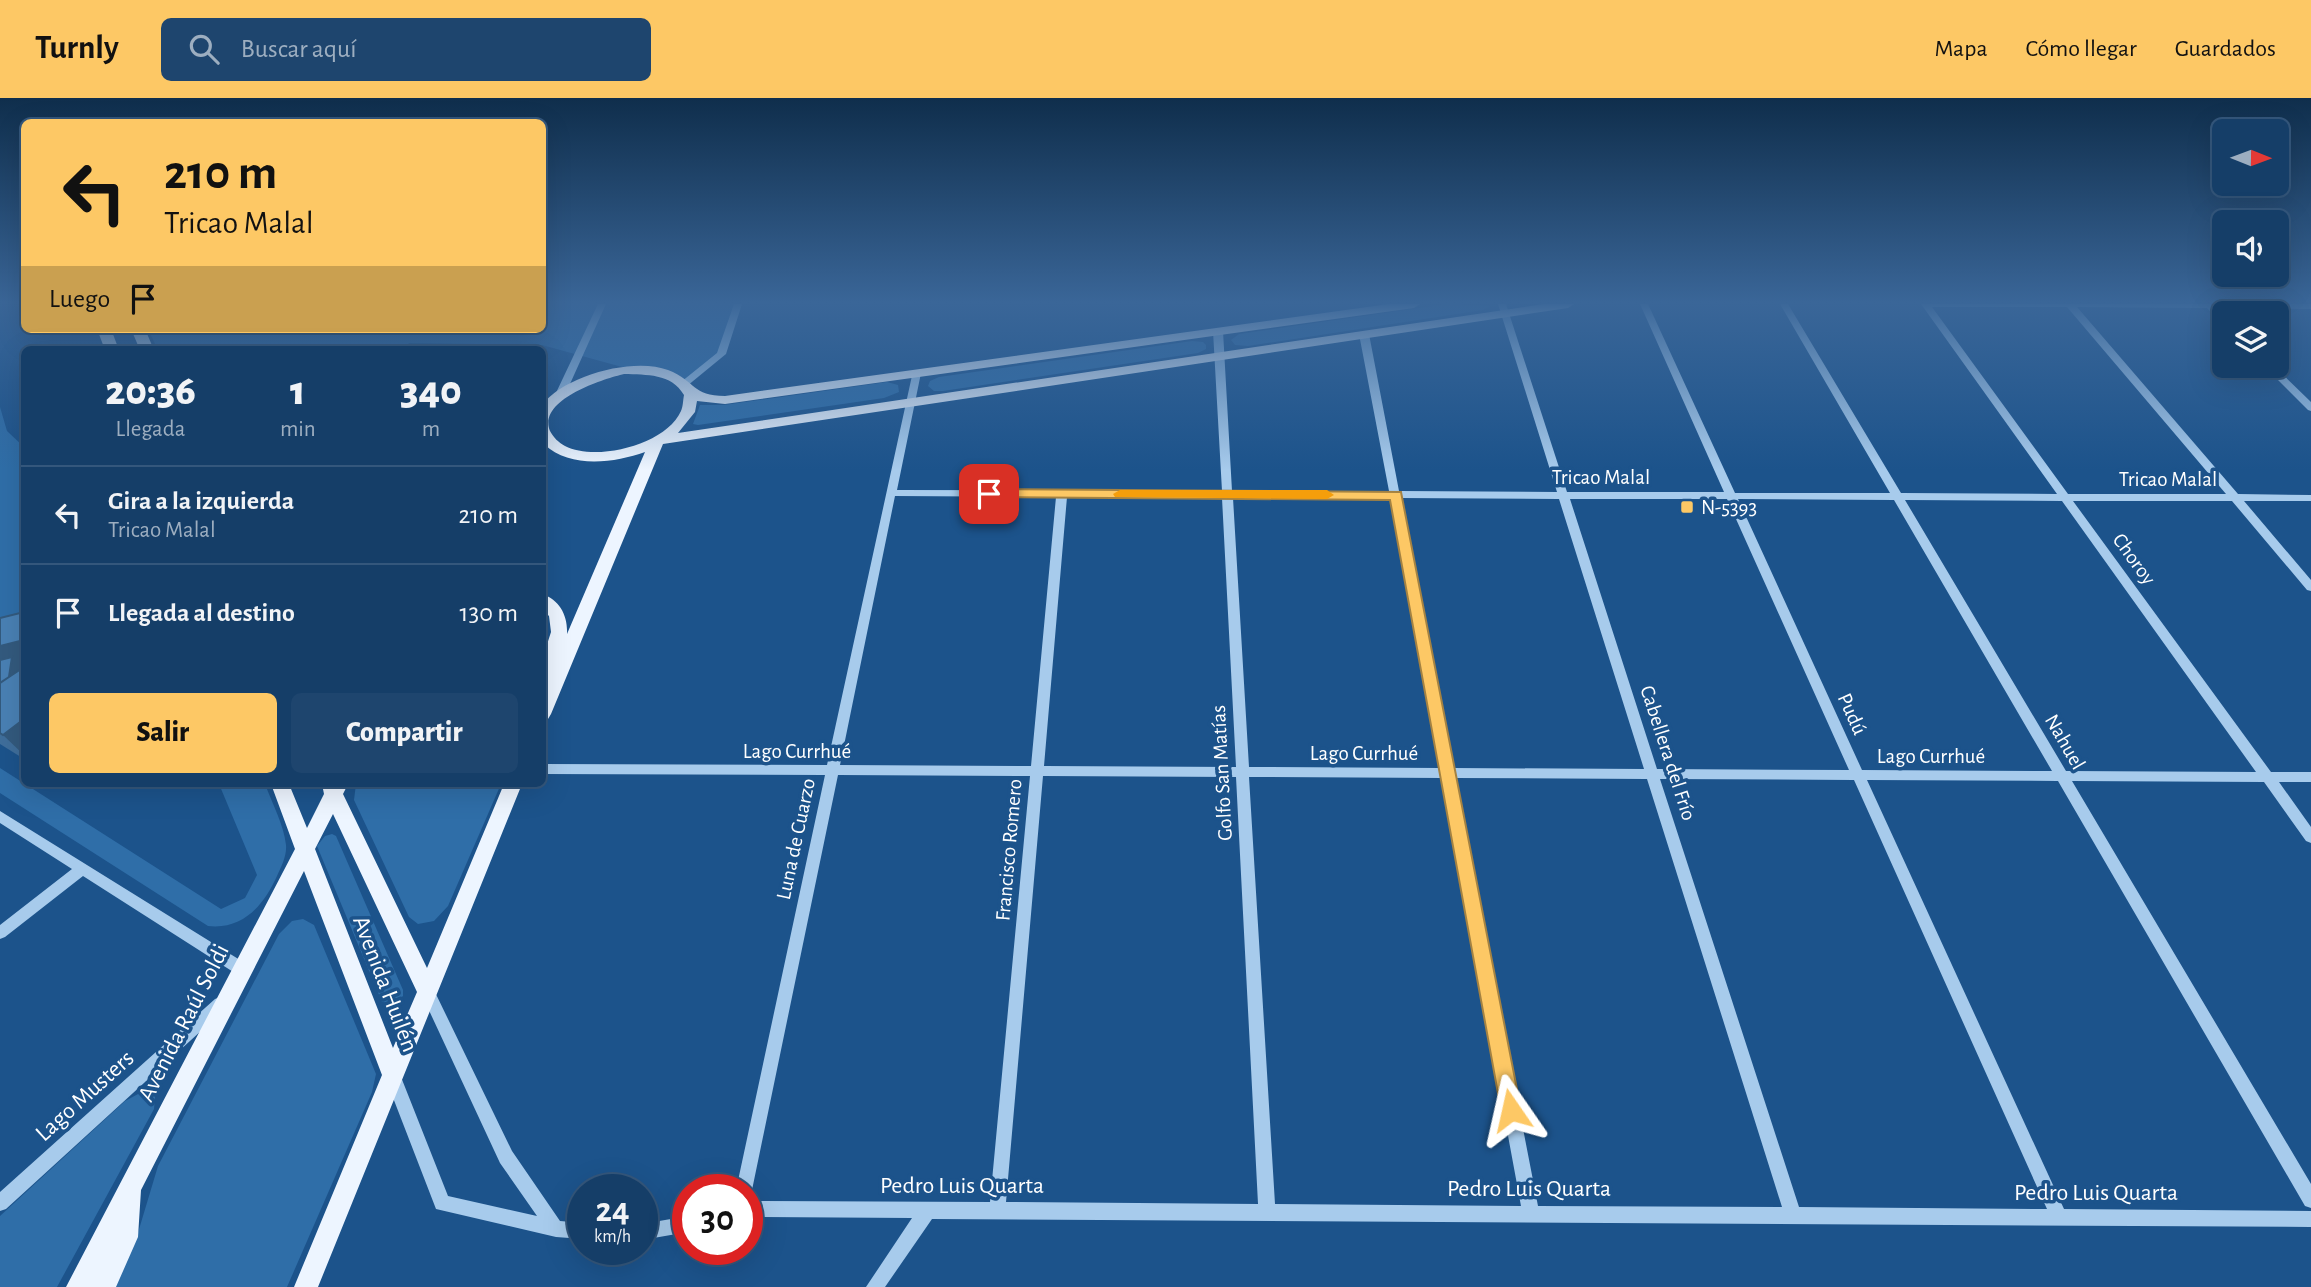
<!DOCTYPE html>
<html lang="es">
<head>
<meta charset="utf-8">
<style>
	body { margin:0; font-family:"Alegreya Sans",sans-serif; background:#1e456e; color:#f1f3f6; height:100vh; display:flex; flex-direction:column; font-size:26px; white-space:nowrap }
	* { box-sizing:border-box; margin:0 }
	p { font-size:23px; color:#9daec0 }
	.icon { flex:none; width:38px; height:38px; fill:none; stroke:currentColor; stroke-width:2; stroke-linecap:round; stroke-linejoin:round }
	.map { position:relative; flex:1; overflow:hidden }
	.side { position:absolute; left:21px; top:248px; width:525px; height:441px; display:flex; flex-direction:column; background:#153e68; border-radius:10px; box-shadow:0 7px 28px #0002,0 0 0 2px #34577c }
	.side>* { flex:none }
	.guide { position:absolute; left:21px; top:21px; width:525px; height:214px; border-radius:10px; box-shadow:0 7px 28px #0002,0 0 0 2px #34577c; background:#fdc865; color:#111; overflow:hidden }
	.needle { width:46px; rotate:91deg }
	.tools { position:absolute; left:2212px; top:21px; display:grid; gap:14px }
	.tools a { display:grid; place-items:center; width:77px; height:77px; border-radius:10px; background:#153e68; box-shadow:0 7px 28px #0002,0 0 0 2px #34577c; font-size:35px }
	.speed { position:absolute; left:567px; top:1076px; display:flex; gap:14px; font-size:35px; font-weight:700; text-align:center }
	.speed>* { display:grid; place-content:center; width:91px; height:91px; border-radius:50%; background:#153e68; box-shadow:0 7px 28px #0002,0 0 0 2px #34577c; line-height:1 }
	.speed small { font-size:18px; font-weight:400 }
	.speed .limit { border:10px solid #d22; background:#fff; color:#111 }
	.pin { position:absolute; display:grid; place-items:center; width:60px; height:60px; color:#fff; margin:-30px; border-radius:14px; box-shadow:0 4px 10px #0006 }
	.me { position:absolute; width:77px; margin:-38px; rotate:349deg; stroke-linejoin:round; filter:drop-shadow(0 0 5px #0008) }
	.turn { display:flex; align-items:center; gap:24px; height:147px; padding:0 28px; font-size:32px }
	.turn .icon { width:91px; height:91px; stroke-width:2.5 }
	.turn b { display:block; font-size:49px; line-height:60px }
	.then { display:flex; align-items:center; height:66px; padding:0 28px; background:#0003; gap:14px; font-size:26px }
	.eta { display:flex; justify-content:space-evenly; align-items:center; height:119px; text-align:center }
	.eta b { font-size:42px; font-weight:800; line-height:49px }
	.button { display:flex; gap:14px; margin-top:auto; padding:14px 28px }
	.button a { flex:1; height:80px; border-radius:10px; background:#fdc865; color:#111; font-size:28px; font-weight:800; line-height:80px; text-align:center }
	.button a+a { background:#1e456e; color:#f1f3f6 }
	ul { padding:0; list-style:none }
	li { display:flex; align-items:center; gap:21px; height:98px; padding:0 28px; border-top:2px solid #34577c }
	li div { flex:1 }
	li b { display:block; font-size:26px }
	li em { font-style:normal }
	header { display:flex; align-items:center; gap:42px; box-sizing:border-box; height:98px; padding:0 35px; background:#fdc865; color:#111 }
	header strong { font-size:33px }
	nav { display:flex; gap:38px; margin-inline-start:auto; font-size:24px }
	.search { width:490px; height:63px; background:#1e456e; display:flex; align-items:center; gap:18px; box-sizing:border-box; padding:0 24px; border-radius:10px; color:#9daec0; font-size:26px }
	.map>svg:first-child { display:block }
	.green { fill:#2f6ea8 }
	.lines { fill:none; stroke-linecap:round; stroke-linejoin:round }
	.minor { fill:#a7cbec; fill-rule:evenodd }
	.major { fill:#edf5ff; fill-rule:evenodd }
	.wall { fill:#3f6e9b }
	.shaded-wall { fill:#335a7e }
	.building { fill:#4980b4; stroke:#335a7e; stroke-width:2 }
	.route { fill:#fdc865; stroke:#a48242; stroke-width:2 }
	.slow { fill:#f59e0b }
	.poi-dot { fill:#fdc865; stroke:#1c538b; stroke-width:2.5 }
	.labels { text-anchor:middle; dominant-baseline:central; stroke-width:7; stroke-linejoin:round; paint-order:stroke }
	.street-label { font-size:21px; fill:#fff; stroke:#1c538b }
	.poi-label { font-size:21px; fill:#fff; stroke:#1c538b; text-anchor:start }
	.near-street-label { font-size:24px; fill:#fff; stroke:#1c538b }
</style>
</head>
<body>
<header>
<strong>Turnly</strong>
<div class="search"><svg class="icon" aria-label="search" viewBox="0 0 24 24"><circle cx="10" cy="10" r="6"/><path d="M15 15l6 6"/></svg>Buscar aquí</div>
<nav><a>Mapa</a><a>Cómo llegar</a><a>Guardados</a></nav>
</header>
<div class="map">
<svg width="2311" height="1189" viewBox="0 0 2311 1189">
	<rect width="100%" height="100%" fill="#1c538b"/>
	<path class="green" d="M543 206H738L721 256 684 286 542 247 409 245 403 252H158L148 231H542Z
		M1447 206 1490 208 1483 212 1248 248 1235 247 1231 242 1239 236Z
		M1192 243 1203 244 1206 247V251L1198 255 943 293H934L928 288 930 283 939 279Z
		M887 284 898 287 899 294 884 300 698 327 693 326 700 307H724Z
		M0 309 7 333 24 349V522L0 528Z
		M0 670 221 811 245 800 257 777 219 686H265C272 705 284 727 286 747 287 758 281 769 277 778 264 807 243 832 208 828L0 695Z
		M356 686H501L448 808 434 823 418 826 409 819 354 702Z
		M332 736 336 738 403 892V898L395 905 382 904 317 748 325 738Z
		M303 821 314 827 376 976 372 994 287 1189H111L137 1138 158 1068 279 836 292 823Z
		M140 995H151L155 999 154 1011 57 1189H0V1118L125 1003Z"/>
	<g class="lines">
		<path class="minor" d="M598 206H606L565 297 563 299H557L555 297Z
			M734 206H742L726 256 687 288H681V284L717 255Z
			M1498 206H1506L1567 394H1724L1640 206H1648L1735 395H1890L1780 206H1788L1901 395 2057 396 1921 206H2311V211L2217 210 2224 218V226L2221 225 2207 210 2077 209 2238 396 2311 397V403H2244L2311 482V493L2307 492 2232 403H2073L2271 674H2311V684H2279L2311 729V745L2306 743 2264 684 2072 683 2311 1086V1110L2305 1108 2058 683 1867 682 2064 1111 2311 1113V1129L932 1121 885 1189H866L912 1120 747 1119V1103L990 1104 1030 678 838 677 752 1092 747 1099V1092H736L825 677 542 676V666L827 667 913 273 916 272 921 275 897 392 1222 393 1213 233 1218 230 1223 233 1232 393H1389L1359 236 1364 233 1369 236 1399 393 1557 394ZM1932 209H2067L2226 396H2068ZM895 398 1056 399 1031 668 840 667ZM1067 399 1222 400 1236 669 1044 668ZM1233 400H1390L1440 670 1249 669ZM1400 400 1559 401 1644 671 1453 670ZM1570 401H1727L1849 672 1657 671ZM1738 401 1894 402 2052 673 1862 672ZM1905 402 2062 403 2256 674 2066 673ZM1043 678 1236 679 1258 1106 1006 1104ZM1249 679 1442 680 1521 1108 1275 1106ZM1455 680 1647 681 1782 1109 1538 1108ZM1660 681 1854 682 2047 1111 1799 1109Z
			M2264 268H2274L2311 304V313L2308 312Z
			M0 713 248 867 250 872 248 877 243 879 238 877 83 778 5 839 0 841V827L72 771 0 725Z
			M427 886 432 888 512 1053 560 1123 583 1125V1141L556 1139 436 1111 385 979 388 974 393 972 398 974 401 979 448 1098 537 1118 500 1065 420 893 422 888Z
			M220 899 225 901 227 906 225 911 6 1111 0 1113V1094L215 901Z
			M688 1118V1134L642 1142V1126Z"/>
		<path class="major" d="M1389 206H1420L1414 210 725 306 697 303 695 314 678 335 1544 206H1574L1568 210 663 346 551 616 548 621 542 623V562L551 534 549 518 542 511V496C560 502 568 518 567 536L645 354C614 365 570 371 544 346L542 307C565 277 634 259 668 272 696 283 692 298 725 298ZM624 276C647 277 671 275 684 297 683 302 683 309 681 313 666 347 596 364 565 348 558 344 554 340 550 333 537 302 603 281 624 276Z
			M97 231H111L119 252H105Z
			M131 231H145L154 252H140Z
			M271 686H289L307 730 324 696 322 686H348L343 696 427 870 504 686H522L318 1189H294L382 977 304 773 141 1092 138 1139 116 1189H66L295 751ZM333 716 417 894 393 950 315 751Z"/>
	</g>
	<path class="wall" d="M24 514V661L0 646V520Z"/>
	<path class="shaded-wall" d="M24 542V570L19 601 0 576V548Z
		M24 603V657L3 637Z"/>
	<path class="building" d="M24 514V542L0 548V520Z
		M12 559 9 579 0 585V562Z
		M24 569V621L3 637 0 635V585Z"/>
	<linearGradient id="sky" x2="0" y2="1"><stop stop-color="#0f2e4c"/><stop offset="0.55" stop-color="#3a6698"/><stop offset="1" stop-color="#3a6698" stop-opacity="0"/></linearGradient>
	<rect width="2311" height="372" fill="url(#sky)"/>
	<path class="route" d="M989 391 1401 394 1521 1012 1518 1019 1511 1022 1504 1019 1501 1012 1390 402 984 399V393Z"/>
	<path class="slow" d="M1120 392H1327L1334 397 1327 401 1115 399 1113 396Z"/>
	<rect class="poi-dot" x="1680" y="402" width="14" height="14" rx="3.5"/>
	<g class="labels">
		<g class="street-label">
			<text x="1601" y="379">Tricao Malal</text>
			<text x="2168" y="381">Tricao Malal</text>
			<text transform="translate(2134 461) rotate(54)">Choroy</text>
			<text transform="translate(1852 616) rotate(66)">Pudú</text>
			<text transform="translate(2065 644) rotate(60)">Nahuel</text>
			<text x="797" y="653">Lago Currhué</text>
			<text x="1364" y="655">Lago Currhué</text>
			<text transform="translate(1668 655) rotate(72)">Cabellera del Frío</text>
			<text x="1931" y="658">Lago Currhué</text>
			<text transform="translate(1222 675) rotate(-93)">Golfo San Matías</text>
			<text transform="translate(796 741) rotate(-78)">Luna de Cuarzo</text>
			<text transform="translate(1009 752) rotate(-85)">Francisco Romero</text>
		</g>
		<g class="poi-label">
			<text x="1701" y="409">N-5393</text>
		</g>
		<g class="near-street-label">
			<text transform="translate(385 886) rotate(69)">Avenida Huilén</text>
			<text transform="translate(184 925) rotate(-63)">Avenida Raúl Soldi</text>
			<text transform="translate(85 998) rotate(-42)">Lago Musters</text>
			<text x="962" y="1088">Pedro Luis Quarta</text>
			<text x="1529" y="1091">Pedro Luis Quarta</text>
			<text x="2096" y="1095">Pedro Luis Quarta</text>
		</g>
	</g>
</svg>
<div class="tools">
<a><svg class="needle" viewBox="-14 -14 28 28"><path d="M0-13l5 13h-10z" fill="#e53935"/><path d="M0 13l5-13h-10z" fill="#9daec0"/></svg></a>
<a><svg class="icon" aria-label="sound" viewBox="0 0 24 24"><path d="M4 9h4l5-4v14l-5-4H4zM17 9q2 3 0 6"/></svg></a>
<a><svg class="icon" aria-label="layers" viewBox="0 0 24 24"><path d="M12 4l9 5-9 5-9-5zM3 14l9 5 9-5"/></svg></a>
</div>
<div class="speed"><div>24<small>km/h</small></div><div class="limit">30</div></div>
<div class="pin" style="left:989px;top:396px;background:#d93025"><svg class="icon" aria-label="arrive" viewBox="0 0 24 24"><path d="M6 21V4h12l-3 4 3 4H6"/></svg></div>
<svg class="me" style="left:1511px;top:1012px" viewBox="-20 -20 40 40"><path d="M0-17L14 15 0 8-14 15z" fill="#fdc865" stroke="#fff" stroke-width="4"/></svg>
<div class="guide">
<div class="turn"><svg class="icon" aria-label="left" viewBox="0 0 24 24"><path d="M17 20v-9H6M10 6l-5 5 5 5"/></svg><div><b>210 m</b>Tricao Malal</div></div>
<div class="then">Luego<svg class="icon" aria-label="arrive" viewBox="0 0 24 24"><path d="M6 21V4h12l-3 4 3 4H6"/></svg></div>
</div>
<section class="side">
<div class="eta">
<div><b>20:36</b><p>Llegada</p></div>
<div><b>1</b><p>min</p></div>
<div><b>340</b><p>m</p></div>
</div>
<ul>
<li><svg class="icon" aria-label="left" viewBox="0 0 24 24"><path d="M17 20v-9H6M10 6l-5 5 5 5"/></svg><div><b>Gira a la izquierda</b><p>Tricao Malal</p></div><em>210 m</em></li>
<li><svg class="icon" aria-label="arrive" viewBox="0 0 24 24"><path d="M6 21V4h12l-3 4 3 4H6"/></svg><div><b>Llegada al destino</b></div><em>130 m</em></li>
</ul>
<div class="button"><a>Salir</a><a>Compartir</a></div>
</section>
</div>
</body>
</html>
